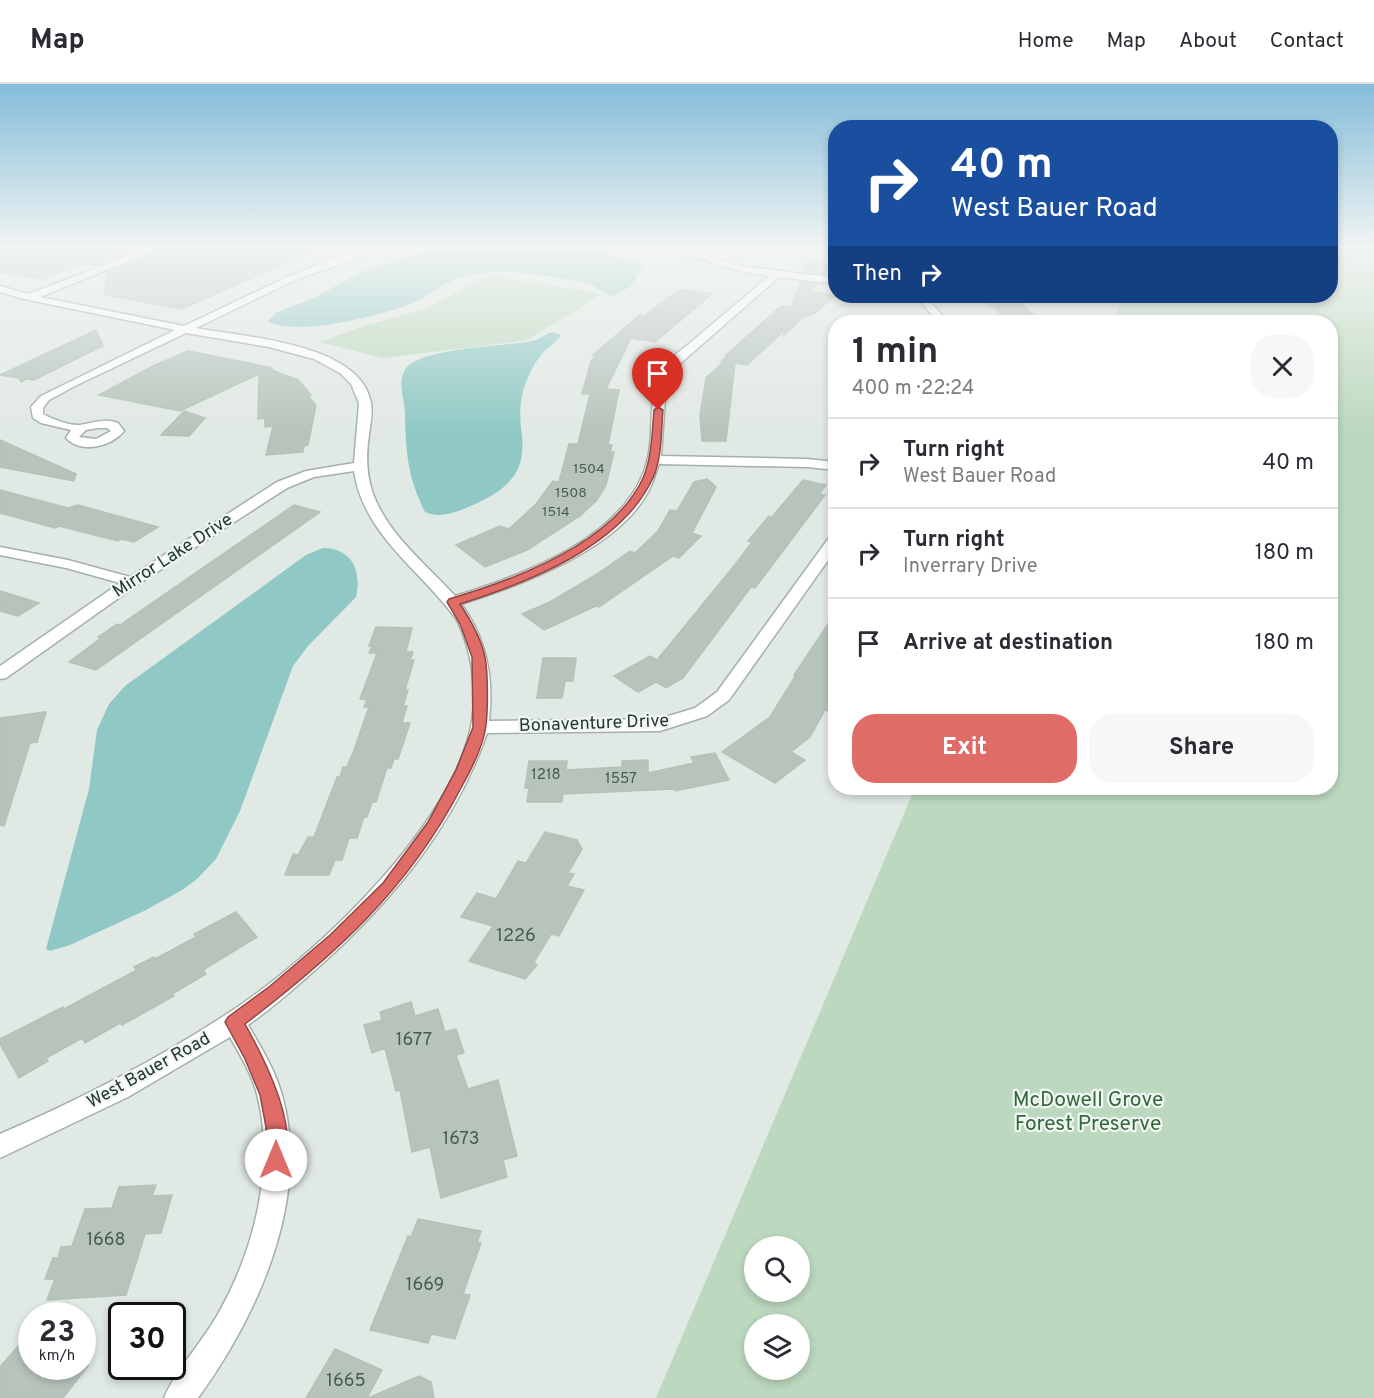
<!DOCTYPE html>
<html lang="en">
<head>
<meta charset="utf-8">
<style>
	body { margin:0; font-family:Overpass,sans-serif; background:#f7f7f7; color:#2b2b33; height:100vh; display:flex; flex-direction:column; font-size:22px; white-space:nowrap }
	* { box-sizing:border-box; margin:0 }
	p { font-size:20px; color:#7c7c81 }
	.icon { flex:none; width:33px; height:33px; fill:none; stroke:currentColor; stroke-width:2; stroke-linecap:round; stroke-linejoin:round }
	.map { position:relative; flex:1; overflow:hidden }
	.details { position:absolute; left:828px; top:231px; width:510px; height:480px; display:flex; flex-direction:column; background:#fff; border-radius:24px; box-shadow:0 3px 9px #0003 }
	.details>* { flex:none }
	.top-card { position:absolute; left:828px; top:36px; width:510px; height:183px; border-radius:24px; box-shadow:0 3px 9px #0003; background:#1a4fa0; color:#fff; overflow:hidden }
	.controls { position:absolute; left:744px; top:1152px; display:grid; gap:12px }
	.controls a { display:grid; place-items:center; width:66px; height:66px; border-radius:50%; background:#fff; box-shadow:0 3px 9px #0003; font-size:30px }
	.speed { position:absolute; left:18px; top:1218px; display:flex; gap:12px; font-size:30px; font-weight:700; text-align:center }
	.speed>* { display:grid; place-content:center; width:78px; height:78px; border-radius:50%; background:#fff; box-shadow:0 3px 9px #0003; line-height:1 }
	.speed small { font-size:15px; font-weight:400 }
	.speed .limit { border:3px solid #111; border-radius:9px; background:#fff; color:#111 }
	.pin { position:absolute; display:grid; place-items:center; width:51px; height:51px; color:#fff; margin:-62px -26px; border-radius:50% 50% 50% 0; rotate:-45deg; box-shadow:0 0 6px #0007 }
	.pin .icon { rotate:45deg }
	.me { position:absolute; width:66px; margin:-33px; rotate:0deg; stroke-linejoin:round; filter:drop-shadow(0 0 4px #0008) }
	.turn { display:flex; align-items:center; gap:21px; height:126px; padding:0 24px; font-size:27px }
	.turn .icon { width:78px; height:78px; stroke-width:2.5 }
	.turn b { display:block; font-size:42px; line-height:51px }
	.then { display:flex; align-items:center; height:57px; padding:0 24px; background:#0003; gap:12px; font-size:22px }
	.round { display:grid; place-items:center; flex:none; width:63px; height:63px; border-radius:24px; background:#f7f7f7 }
	.summary { display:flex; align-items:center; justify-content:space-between; height:102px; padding:0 24px }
	h1 { font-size:36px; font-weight:700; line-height:45px }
	.primary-button { display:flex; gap:12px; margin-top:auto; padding:12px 24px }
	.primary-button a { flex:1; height:69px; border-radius:24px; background:#e06c68; color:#fff; font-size:24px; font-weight:700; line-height:69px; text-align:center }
	.primary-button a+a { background:#f7f7f7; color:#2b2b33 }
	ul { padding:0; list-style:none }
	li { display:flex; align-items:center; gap:18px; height:90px; padding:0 24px; border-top:2px solid #e1e1e2 }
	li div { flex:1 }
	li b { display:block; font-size:22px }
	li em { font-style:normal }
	header { display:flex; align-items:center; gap:36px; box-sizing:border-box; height:84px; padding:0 30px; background:#fff; border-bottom:2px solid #e1e1e2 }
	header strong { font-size:28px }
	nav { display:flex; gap:33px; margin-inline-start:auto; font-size:21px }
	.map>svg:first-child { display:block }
	.green { fill:#bcd8be; fill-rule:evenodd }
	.water { fill:#8fc8c4 }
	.building { fill:#b7c4bc; stroke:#b4c2b9; stroke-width:1.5 }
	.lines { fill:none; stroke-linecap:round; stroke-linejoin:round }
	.minor-casing { stroke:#a4b0aa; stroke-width:3 }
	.minor { fill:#fff; fill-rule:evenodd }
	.route { fill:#e06c68; stroke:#924644; stroke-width:1.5 }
	.labels { text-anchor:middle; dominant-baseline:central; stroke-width:4.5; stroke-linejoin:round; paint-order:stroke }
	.far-number-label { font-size:14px; fill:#485b52 }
	.number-label { font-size:15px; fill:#485b52 }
	.street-label { font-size:18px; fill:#23382e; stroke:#f1f6f2 }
	.near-number-label { font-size:18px; fill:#485b52 }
	.near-park-label { font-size:21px; fill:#33693c; stroke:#f1f6f2 }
</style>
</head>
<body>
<header>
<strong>Map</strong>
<nav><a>Home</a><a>Map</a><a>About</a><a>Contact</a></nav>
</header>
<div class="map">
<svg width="1374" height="1314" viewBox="0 0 1374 1314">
	<rect width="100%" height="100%" fill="#e1e9e4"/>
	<path class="green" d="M1331 164H1374V1314H656L915 704H1330V238H1112L1124 212H1330ZM800 1162V1208H754V1162ZM800 1240V1286H754V1240Z
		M490 191 602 210 527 256 383 274 320 258 363 242 424 225Z"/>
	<path class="water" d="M443 164H587C600 169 638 176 643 183L631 202 614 212C602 211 597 201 586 199 546 192 508 183 468 191 449 195 436 207 419 216 390 230 296 254 268 237L277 228 314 214 361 188 414 171Z
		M552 248 561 251C556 259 548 263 542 270 533 280 527 295 523 307 519 323 520 337 522 353 526 390 505 407 473 421 457 428 441 435 425 428 407 392 406 368 405 330 405 315 397 300 405 286 417 264 503 262 527 258 537 257 544 251 552 248Z
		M323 464C352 464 362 487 356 513L308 562 293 582 240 727 216 775 197 795 182 806 144 827 70 861 50 867 46 865 89 705 97 646 109 620 125 602 306 471Z"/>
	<path class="building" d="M0 164H141L94 182 81 180 42 195 0 188Z
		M163 164H320L182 225 105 211 106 189Z
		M806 178 831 181 824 190 803 188Z
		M800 198 817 200 810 208 836 211 815 229 804 233 783 252 786 245 747 281 735 279 726 357H702L700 331 706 294 724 277H721L728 271H726L781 222 792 223Z
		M680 205 712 210 655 258 631 254 606 305 619 306 608 361H612L610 368H614L606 401 597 416 580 432 527 466 485 483 456 461 500 442 509 445 536 420 553 397 559 398 569 360H578L590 310H582L591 277 597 271H593L641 230 640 235Z
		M981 212H1012L1034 231 1004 233Z
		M96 246 103 262 34 296 27 295 21 298 19 294 0 291Z
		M188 267 273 284 269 285 298 296 311 311H307L316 321 308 361 304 362 303 368 266 371 273 342 265 343V334L258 335 259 290 180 327 99 311 155 281Z
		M184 327 205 334 189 352 161 351Z
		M0 356 76 390 74 397 0 383Z
		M707 395 716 403 692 449 701 452 679 474 673 472 599 523 596 522 544 546 522 530 550 518 597 490 630 467 635 469 658 447 670 426 677 427 694 398Z
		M803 396 826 401 819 410 825 411 755 504 751 503 683 594 666 604 656 598 638 608 614 592 650 572 657 576 734 482 752 458 748 457 769 432 771 434Z
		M0 406 68 424 78 421 158 443 134 458 121 455 118 457 59 442 55 444 0 429Z
		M294 421 320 428 96 586 69 578 101 554 98 553 117 540 120 541Z
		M0 507 39 519 18 532 0 527Z
		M836 528V629L825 626 810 653 791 668 805 676 775 699 722 668 770 633 796 591H794Z
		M376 543 412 544 406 568H413L410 576H414L405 606H408L403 622H407L402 639H410L398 675H394L391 684H387L376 718H372L367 733H364L357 754H349L342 776H335L329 791H285L293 770 298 771 308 753H314L337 693H340L343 683H347L354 666 369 623H364L367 616 360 615 377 569H369L372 562H369Z
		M543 574H576L573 597H565L562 614H537Z
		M46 628 37 658 30 659 4 742 0 741V634Z
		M715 669 729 696 675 707 674 705 563 710 562 718H527L529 704H525L529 677H567L566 686 622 683V677L648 676V689L694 679 691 673Z
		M545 748 577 756 582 765 568 789 574 790 567 802 584 806 559 852 551 850 534 878 537 881 525 895 469 877 493 842 461 833 477 809 496 815 518 777 526 779Z
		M236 828 257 853 203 886 206 890 172 910 174 912 122 941 120 939 85 959 82 954 46 974 48 977 19 994 0 960V955L63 923 64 925 137 886 134 883 154 873 155 875 196 853 194 850Z
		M411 918 415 932 438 925 445 948 456 945 464 969 456 971 468 1005 498 996 517 1072 503 1076 507 1093 441 1114 430 1063 412 1068 400 1006 396 1007 385 964 372 969 364 941 382 936 380 928Z
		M156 1101 152 1112 172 1111 161 1149 145 1150 126 1211 47 1216 55 1195H45L53 1174H58L61 1163 72 1162 85 1125 112 1124 119 1103Z
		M418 1135 481 1147 477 1159H481L463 1210 470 1211 455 1255 431 1250 428 1259 370 1246 408 1152 411 1153Z
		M32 1246V1282H88L63 1314H0V1283Z
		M335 1265 382 1286 367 1314H306Z
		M419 1292 431 1298 434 1314H368Z"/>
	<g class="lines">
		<g class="minor-casing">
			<path id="minor" d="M148 164H161L40 213 184 242 287 193 327 177 371 164H385L293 197 196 244C243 253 361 259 371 319 373 330 370 341 369 351 366 371 366 390 373 410 389 452 426 480 455 512 523 491 630 453 648 374 655 345 646 307 665 281 673 271 687 262 696 254 721 233 745 212 770 192L744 188 662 164H677L747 183 836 194V200L779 193 675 284 665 315 661 372 807 375 836 378V386L807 383 659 380C656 387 654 395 651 402 623 464 522 501 461 520 487 555 494 594 489 637L659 635 695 624 717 608 831 451 836 450V465L729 616 707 632 660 647 487 649C455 741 394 815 322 880 298 901 274 923 248 941 261 963 275 986 282 1011 311 1115 258 1231 198 1314H164C175 1287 203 1257 218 1230 254 1167 276 1082 257 1010 252 990 240 971 230 953L128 1013 0 1074V1050C81 1015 159 975 233 926 316 871 455 740 472 637 477 603 472 567 457 536 421 486 364 452 354 387L314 393 287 404 137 501 6 594 0 595V582L120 499 66 484 0 471V463L68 476 130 493 277 398 306 387 354 379 359 319 351 300 340 289 314 275 269 263 186 249 75 302 49 316 43 324V330C52 335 70 342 80 341 94 339 104 334 118 339L124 347C111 363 81 370 66 354L71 346 41 339 33 334 31 323 41 312 175 246 24 215 0 208V202L29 210ZM98 344H107L111 347 96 355 79 353 86 346Z
				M916 212H925L948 238H938Z"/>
		</g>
		<use href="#minor" class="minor"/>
	</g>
	<linearGradient id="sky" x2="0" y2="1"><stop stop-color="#84bcda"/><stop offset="0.47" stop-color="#f2f5f3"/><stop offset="1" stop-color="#f2f5f3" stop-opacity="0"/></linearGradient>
	<rect width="1374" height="348" fill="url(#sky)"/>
	<path class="route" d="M658 323 663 326C661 348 662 374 653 394 621 463 527 499 460 520 470 535 481 554 485 573 488 588 488 625 486 641 484 660 470 688 461 704 408 806 334 872 245 940 264 974 300 1044 283 1082L276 1085 269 1082 266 1076V1043L260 1011 245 975 225 938 228 933 270 902 330 851 383 799 428 738 456 686 473 643 472 573 460 540 447 518 449 515C514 496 613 460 643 394 652 373 652 348 654 326Z"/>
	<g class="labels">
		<g class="far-number-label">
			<text x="589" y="385">1504</text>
			<text x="571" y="409">1508</text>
			<text x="556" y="428">1514</text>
		</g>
		<g class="number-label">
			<text x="546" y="691">1218</text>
			<text x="621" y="695">1557</text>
		</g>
		<g class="street-label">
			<text transform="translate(173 472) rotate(-33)">Mirror Lake Drive</text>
			<text transform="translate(594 640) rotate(-2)">Bonaventure Drive</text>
			<text transform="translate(149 987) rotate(-29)">West Bauer Road</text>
		</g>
		<g class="near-number-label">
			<text x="516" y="852">1226</text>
			<text x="414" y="956">1677</text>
			<text x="461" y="1055">1673</text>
			<text x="106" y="1156">1668</text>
			<text x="425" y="1201">1669</text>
			<text x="346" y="1297">1665</text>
		</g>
		<g class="near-park-label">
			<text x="1088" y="1016">McDowell Grove<tspan x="1088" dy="24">Forest Preserve</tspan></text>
		</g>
	</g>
</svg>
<div class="controls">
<a><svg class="icon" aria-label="search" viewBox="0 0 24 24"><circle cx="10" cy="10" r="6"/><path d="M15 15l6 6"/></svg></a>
<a><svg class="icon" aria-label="layers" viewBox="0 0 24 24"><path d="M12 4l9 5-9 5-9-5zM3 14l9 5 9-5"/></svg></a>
</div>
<div class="speed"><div>23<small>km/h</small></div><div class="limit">30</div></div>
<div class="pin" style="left:658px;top:326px;background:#d93025"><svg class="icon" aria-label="arrive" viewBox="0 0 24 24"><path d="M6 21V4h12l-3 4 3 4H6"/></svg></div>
<svg class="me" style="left:276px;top:1076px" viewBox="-20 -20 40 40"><circle r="19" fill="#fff"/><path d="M0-13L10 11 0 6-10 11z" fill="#e06c68"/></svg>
<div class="top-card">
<div class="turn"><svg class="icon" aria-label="right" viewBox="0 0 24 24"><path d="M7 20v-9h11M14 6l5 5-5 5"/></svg><div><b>40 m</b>West Bauer Road</div></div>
<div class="then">Then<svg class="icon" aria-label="right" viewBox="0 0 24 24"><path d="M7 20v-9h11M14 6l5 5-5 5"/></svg></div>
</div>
<section class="details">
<div class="summary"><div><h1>1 min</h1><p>400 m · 22:24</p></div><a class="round"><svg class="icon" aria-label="close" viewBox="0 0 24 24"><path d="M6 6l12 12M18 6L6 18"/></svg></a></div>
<ul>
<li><svg class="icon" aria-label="right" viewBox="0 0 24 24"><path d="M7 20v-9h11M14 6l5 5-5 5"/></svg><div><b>Turn right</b><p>West Bauer Road</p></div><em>40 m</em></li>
<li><svg class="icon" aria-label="right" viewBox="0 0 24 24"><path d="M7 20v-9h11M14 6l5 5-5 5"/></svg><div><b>Turn right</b><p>Inverrary Drive</p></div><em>180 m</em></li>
<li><svg class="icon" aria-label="arrive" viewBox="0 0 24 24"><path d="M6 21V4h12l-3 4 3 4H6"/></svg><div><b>Arrive at destination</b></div><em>180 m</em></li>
</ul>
<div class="primary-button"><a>Exit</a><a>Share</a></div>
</section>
</div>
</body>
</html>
